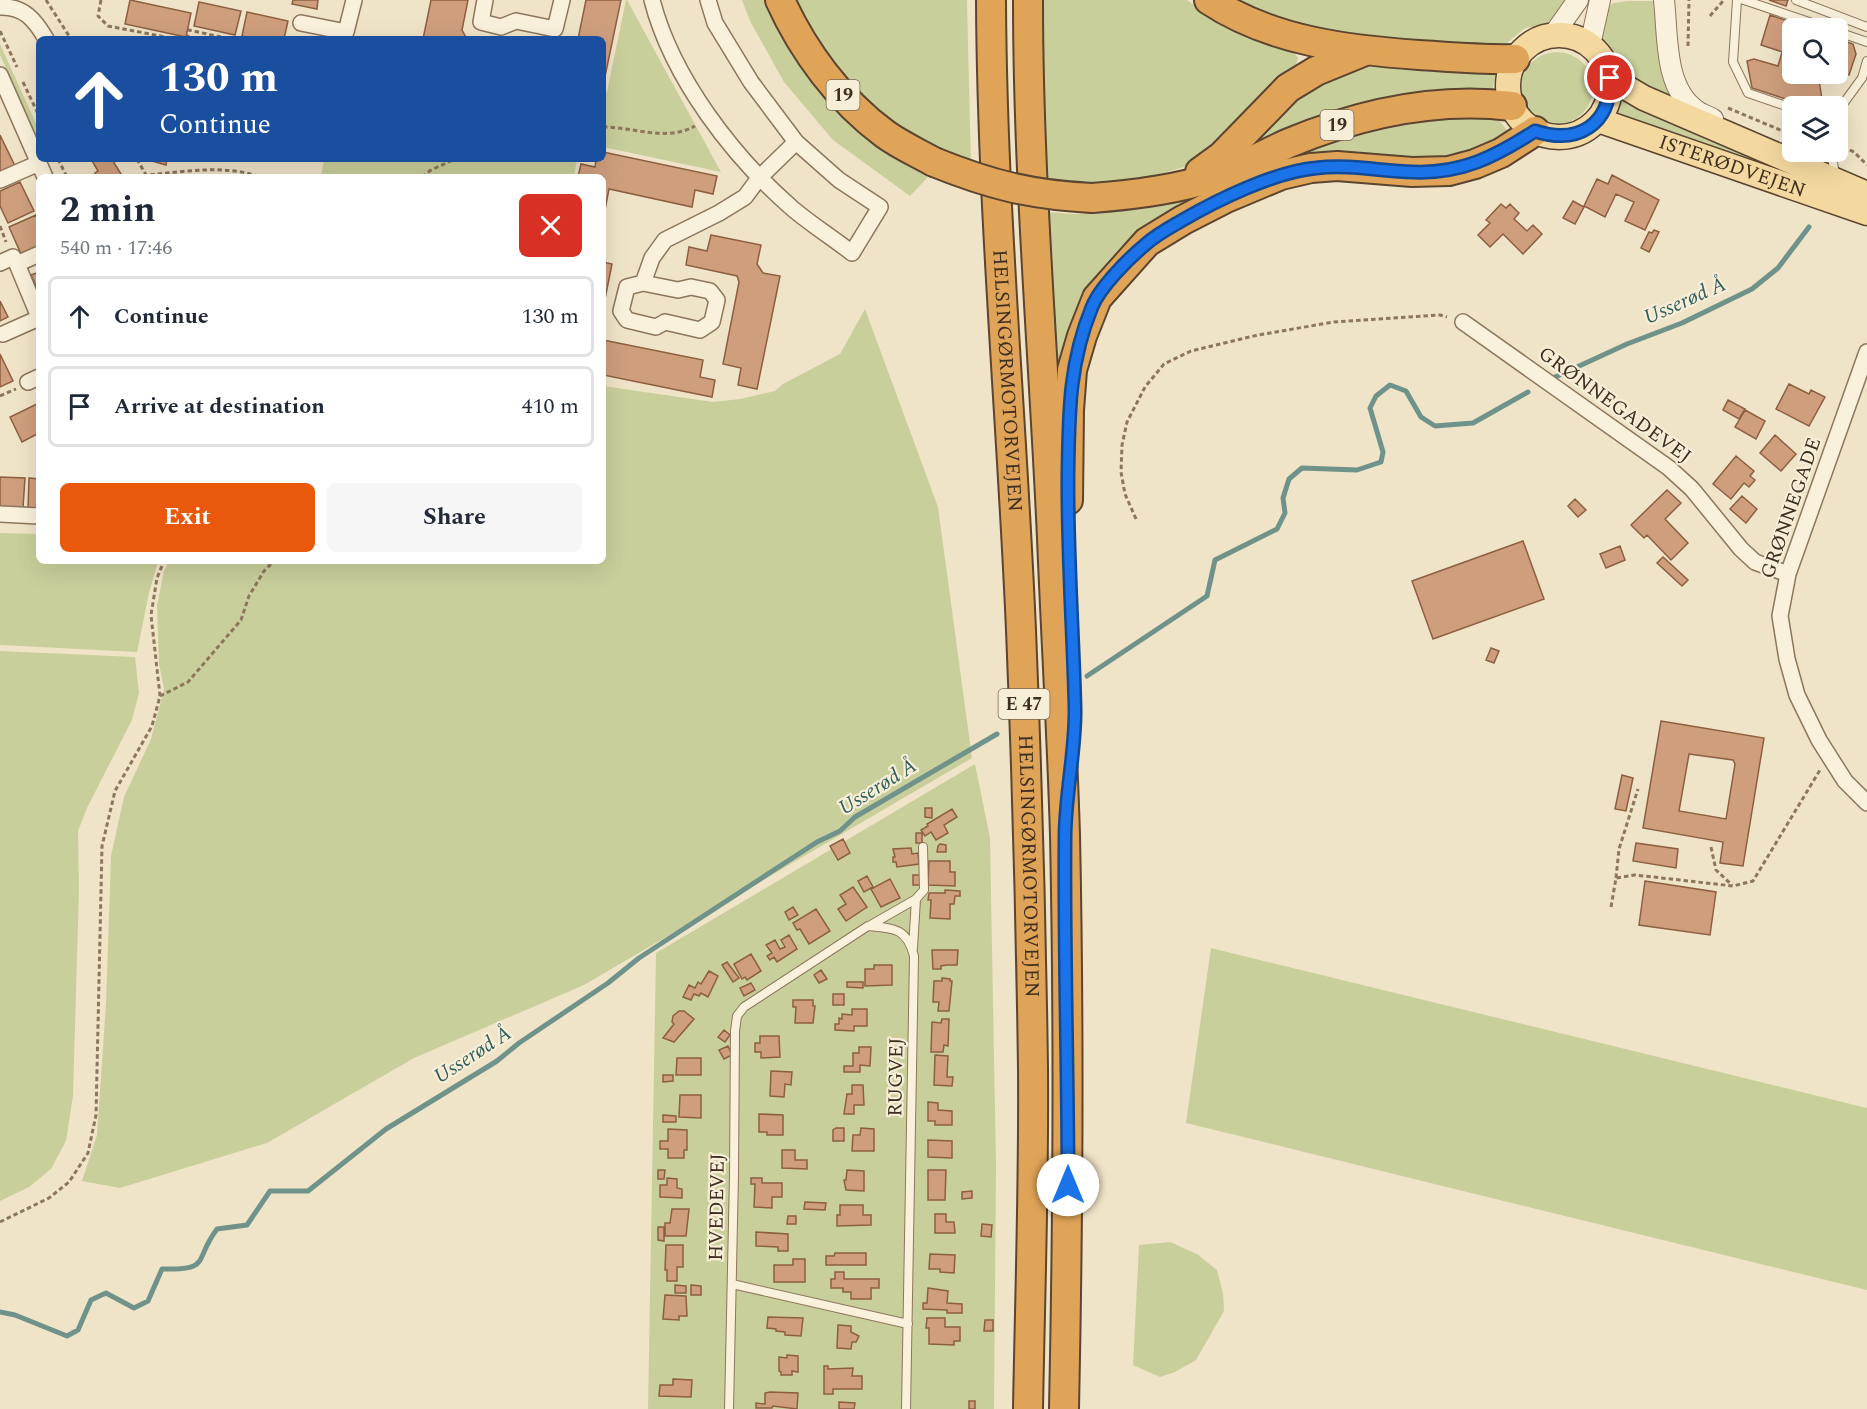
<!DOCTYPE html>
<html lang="en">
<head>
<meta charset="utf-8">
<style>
	body { margin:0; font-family:Spectral,serif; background:#f6f6f7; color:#1f2937; height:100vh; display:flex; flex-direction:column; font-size:22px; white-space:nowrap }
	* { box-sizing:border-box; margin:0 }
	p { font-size:20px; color:#747a83 }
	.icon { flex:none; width:33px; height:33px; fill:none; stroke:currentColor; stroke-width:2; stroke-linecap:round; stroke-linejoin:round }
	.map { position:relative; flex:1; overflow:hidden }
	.drawer { position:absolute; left:36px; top:174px; width:570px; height:390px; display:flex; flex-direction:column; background:#fff; border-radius:9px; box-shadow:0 6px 24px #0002 }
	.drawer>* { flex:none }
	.banner { position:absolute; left:36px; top:36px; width:570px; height:126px; border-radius:9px; box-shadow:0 6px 24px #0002; background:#1a4fa0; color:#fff; overflow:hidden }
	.fabs { position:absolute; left:1782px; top:18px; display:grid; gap:12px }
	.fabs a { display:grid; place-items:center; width:66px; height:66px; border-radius:9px; background:#fff; box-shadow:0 6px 24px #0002; font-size:30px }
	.pin { position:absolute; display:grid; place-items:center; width:51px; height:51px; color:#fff; margin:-26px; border:3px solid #fff; border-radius:50%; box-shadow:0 2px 6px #0007 }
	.me { position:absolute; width:66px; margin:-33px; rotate:0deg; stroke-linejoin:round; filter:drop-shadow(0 0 4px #0008) }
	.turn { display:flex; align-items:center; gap:21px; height:126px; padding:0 24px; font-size:27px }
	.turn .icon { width:78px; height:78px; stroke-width:2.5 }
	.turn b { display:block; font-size:42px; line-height:51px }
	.round { display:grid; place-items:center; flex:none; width:63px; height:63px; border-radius:9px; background:#f6f6f7 }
	.summary { display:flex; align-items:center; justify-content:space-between; height:102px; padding:0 24px }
	h1 { font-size:36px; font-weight:700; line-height:45px }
	.cta { display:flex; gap:12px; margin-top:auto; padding:12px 24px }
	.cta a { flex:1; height:69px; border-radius:9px; background:#ea580c; color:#fff; font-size:24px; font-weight:700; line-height:69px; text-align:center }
	.cta a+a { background:#f6f6f7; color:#1f2937 }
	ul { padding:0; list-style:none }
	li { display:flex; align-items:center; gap:18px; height:81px; margin:0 12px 9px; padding:0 12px; border:3px solid #e0e1e3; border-radius:9px }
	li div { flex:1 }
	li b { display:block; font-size:22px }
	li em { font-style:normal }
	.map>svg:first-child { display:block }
	.green { fill:#c9cf9b }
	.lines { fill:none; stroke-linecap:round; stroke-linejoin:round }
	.stream { stroke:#6f938a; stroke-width:5 }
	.building { fill:#cf9f7d; stroke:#8d5f41; stroke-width:1.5; fill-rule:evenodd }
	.service-casing { stroke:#8d765c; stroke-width:10 }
	.minor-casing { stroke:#8d765c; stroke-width:18 }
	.tertiary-casing { stroke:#8d765c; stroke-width:22 }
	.primary-casing { stroke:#5b4430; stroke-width:27 }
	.motorway-casing { stroke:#5b4430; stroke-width:32 }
	.path { stroke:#8d765c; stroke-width:3; stroke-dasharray:4.5 3; stroke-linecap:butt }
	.service { stroke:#faf1dc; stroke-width:8 }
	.minor { stroke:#faf1dc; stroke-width:15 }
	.tertiary { stroke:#faf1dc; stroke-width:20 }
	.primary { stroke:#f3d9a0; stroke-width:24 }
	.motorway { stroke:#e0a458; stroke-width:28 }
	.motorway-bridge-casing { stroke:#5b4430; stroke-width:32; stroke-linecap:butt }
	.motorway-bridge { stroke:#e0a458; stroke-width:28 }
	.route-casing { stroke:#114b97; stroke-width:15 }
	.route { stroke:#1a73e8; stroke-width:10 }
	.labels { text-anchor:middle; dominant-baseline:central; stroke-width:4.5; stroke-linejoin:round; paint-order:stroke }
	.shield { fill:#f7eed8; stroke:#756857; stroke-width:1.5 }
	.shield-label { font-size:18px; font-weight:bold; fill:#3d2e20 }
	.street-label { font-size:20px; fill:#3d2e20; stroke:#f7eed8 }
	.water-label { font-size:21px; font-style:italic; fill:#2f5d5a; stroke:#f7eed8 }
</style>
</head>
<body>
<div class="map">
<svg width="1867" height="1409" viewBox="0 0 1867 1409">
	<rect width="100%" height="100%" fill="#f0e4c8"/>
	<path class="green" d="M626 0H627L721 172 603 147V92H607Z
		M742 0H766C772 13 777 26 783 38 817 98 869 143 928 177L910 196 833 140 784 82 750 21Z
		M793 0H967L971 166 922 142 889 121 857 91 829 62Z
		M1043 0H1187L1202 11 1289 46 1298 58 1294 71 1191 165 1146 178 1113 183 1059 184 1043 181Z
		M1234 0H1565L1554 16 1545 25 1525 28 1501 48 1483 51 1314 30 1283 22Z
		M1628 1H1658L1663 71 1670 98 1621 74 1611 55 1602 44 1600 28 1607 7 1614 3Z
		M0 44 39 130V142L0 55Z
		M1521 88a36 36 0 1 1 72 0a36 36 0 1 1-72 0Z
		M1364 63 1496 71 1493 86 1495 95 1257 145 1253 143 1302 88Z
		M1621 96 1849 199 1614 119Z
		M1496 116 1506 129 1516 137 1464 159H1362L1125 250 1059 431 1046 212 1072 214 1124 211 1178 199 1256 167 1388 122Z
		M324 159H577L574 177H321Z
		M865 309 938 507 972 758 584 985 414 1058 267 1143 120 1188 82 1181 97 1135 106 1003 111 856 124 797 151 739 164 689 159 664 157 606 164 571 169 561H603V386L713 402 740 399 775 391 783 384 840 354Z
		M0 533 39 534V561H158L149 593 137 652 0 645Z
		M0 651 135 657 139 693 132 720 87 808 78 831 79 889 73 1096 66 1141 51 1169 29 1187 0 1201Z
		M975 764 990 838 996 1165 994 1409H648L656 953Z
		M1211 948 1867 1108V1290L1186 1123Z
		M1170 1242 1197 1254 1217 1270 1223 1293 1224 1311 1196 1360 1175 1372 1160 1377 1133 1365 1139 1245Z"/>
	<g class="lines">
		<path class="stream" d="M1553 378 1627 344 1682 323 1752 289 1778 268 1809 227
			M1087 676 1207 596 1215 560 1277 529 1285 513 1283 498 1289 479 1302 468 1357 470 1381 462 1383 452 1370 408 1376 396 1390 385 1406 391 1421 417 1435 426 1473 423 1528 392
			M0 1312 15 1315 67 1336 78 1330 91 1300 106 1293 134 1308 148 1301 162 1269C212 1270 193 1261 217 1229L247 1225 270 1191H308L386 1129 497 1061 519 1043 608 983 639 958 817 842 840 831 855 817 997 734"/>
	</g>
	<path class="building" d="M130 0 191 13 186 37 125 24Z
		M293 0H318L317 9 292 4Z
		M431 0H468L462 30 467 39H423Z
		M586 0H621L603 86V39H578Z
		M1769 0H1788L1786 6Z
		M199 2 241 11 235 35 194 26Z
		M247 12 288 21 284 39H255L242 36Z
		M1770 15 1808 28H1792V55L1761 45Z
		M1838 39 1853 44 1856 54 1849 75 1838 71Z
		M1783 49 1792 53V74H1799L1819 80 1823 106H1807L1752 88 1747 61 1754 59 1778 66Z
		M0 135 16 168 0 175Z
		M603 152 717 176 713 194 695 190 692 207 609 189 603 220V177H578L581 164 595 167 596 159H603Z
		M91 159H117L114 163 123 177H97L95 173 98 171Z
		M145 159H167L166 165Z
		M1612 175 1659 200 1645 230 1625 221 1634 202 1616 194 1605 217 1584 206 1597 179 1608 184Z
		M20 182 34 211 8 223 0 206V191Z
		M1573 201 1584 207 1575 224 1563 218Z
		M1501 204 1506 208 1510 204 1519 213 1514 219 1527 231 1533 225 1542 234 1523 254 1503 234 1490 247 1478 235 1490 223 1486 220Z
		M36 215 39 221V246L21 254 9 227Z
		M1654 230 1659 232 1649 252 1641 248 1649 232 1652 233Z
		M711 235 761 245 757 264 763 273 780 276 757 389 738 385 741 368 723 364 739 282 737 276 686 265 689 247 707 251Z
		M603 262 612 264 603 309Z
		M39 272V292L31 275Z
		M0 301 8 317 0 321Z
		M603 340 703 360 700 377 715 380 712 397 603 375Z
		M0 354 13 381 0 387Z
		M1789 384 1809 394 1811 390 1825 397 1809 426 1776 409Z
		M1728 400 1745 409 1739 419 1723 410Z
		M39 403V433L22 442 10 417Z
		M1745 410 1765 421 1756 439 1735 427Z
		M1775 435 1796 454 1781 471 1760 453Z
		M1736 456 1754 471 1750 476 1755 480 1749 487 1744 483 1731 499 1713 484Z
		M0 477 25 478 23 508 0 507Z
		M29 478 39 479V509H28Z
		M1667 490 1681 503 1665 519 1688 543 1671 560 1647 535 1644 538 1631 525Z
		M1742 496 1757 509 1746 523 1730 509Z
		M1575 499 1586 510 1578 517 1568 506Z
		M1523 541 1544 599 1433 639 1412 581Z
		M1620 546 1625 560 1606 568 1600 554Z
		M1663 557 1688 580 1682 586 1657 563Z
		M1491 648 1499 651 1494 663 1486 660Z
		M1661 721 1764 738 1743 866 1720 863 1723 842 1643 828ZM1689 754 1733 760 1735 764 1726 819 1679 811Z
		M1622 775 1633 778 1626 811 1615 809Z
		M925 808H932V818L925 817Z
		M952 809 957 817 944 825 948 833 936 840 931 832 925 836 921 830 928 826 927 824Z
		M916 833H922V843H916Z
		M843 839 850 853 838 860 830 846Z
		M1636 843 1678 849 1676 868 1633 861Z
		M940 844 946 845V852H937L938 846Z
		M911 848 912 854 918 853 919 864 897 867 896 862H893V857H895L893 849Z
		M929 861H950V872H955V886L928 885Z
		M913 875H920V885H913Z
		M867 876 873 887 864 892 858 881Z
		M890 879 900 898 881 907 871 889Z
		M1645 881 1716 892 1710 935 1639 925Z
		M853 887 867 907 846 921 838 909 846 904 840 895Z
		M945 890 960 891V896H955L954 904H950V919L930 918 931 900H928L929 893H945Z
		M793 907 798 915 789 920 785 912Z
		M816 909 830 931 809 944 800 929 797 930 793 923Z
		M789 935 797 949 777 962 774 957 770 960 767 956 772 953 766 945 775 940 780 949 785 947 781 940Z
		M932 950H958L957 965H947L941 966V969H933Z
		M751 954 761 971 747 980 745 977 742 979 734 964Z
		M727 962 739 978 733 982 722 965Z
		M874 965H892V985L865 986V969H874Z
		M821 970 827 979 819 983 814 975Z
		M709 971 718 976 708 997 701 993 699 996 694 994 691 1000 683 997 689 985 695 988 698 982 701 984Z
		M942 978 950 979V981H952L949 1011H938L939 1002H933L934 981H942Z
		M847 982H863V988L847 987Z
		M751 983 755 990 744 996 740 988Z
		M833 994H844V1005H833Z
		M793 1000H813V1006H815L813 1023H795L796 1007H793Z
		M852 1009H867V1026H854V1031L835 1030V1024H839V1018L842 1019V1014L852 1015Z
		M679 1011H684L694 1019 674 1042 663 1038 674 1024 672 1022 673 1016Z
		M942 1019H949L948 1046 944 1045 943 1052H931L932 1022 941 1023Z
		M724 1030 730 1035 725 1042 718 1037Z
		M760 1036H779L780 1057 761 1058V1052H755V1043H760Z
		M728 1046 732 1055 724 1059 719 1050Z
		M859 1047H871L870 1066 860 1065V1072H844V1066H853V1053H859Z
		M935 1055 948 1056 947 1077H953L952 1086 934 1085Z
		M677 1058H701V1075H676Z
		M771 1071 792 1072 791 1085 785 1084 784 1097 770 1096Z
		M663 1075H673V1081L663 1082Z
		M852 1085H863L864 1105H854V1114H844L847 1094H852Z
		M680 1095H701V1118L679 1117Z
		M928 1102 938 1103V1110L952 1111V1125H935V1121H928Z
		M759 1114 783 1115V1135H767V1132H759Z
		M663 1115 676 1116V1122H663Z
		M836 1128H844V1141H833V1130Z
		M861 1128 874 1129V1151H852L853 1135H860Z
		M668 1129 687 1130V1150H684V1158H668V1149H660V1141H668Z
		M928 1140 952 1141V1158L928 1157Z
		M782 1150H795V1160H807V1169L782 1168Z
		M658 1170H665L664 1179H658Z
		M847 1170 864 1171V1191L846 1190 844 1180H846Z
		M928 1170H946L945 1200H928Z
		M667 1178 677 1179V1188L682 1189V1198L660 1197V1185H667Z
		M751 1178H762V1183H782V1197H772V1208L754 1207 755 1184H751Z
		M972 1191V1198L962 1199V1192Z
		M805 1202 826 1203 825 1210 804 1209Z
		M840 1205H863V1215H871V1225L837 1226V1215H840Z
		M672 1209H689L686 1236H665V1223H670Z
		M935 1214H946V1222H954L955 1233H935Z
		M788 1216H796V1224H787Z
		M982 1224 992 1225 991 1237 981 1236Z
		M658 1227H664V1241L658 1240Z
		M756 1232 788 1234V1251H778V1247L756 1246Z
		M666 1245H683V1267H677V1281H667V1270H665Z
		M835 1253H866V1265H826V1256H834Z
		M930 1254 955 1255 954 1273 940 1272V1269H929Z
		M793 1259H805V1282H774V1265H793Z
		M835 1272H844V1279H879V1288H871V1299H851V1292H843V1288H831V1279H835Z
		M675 1285 686 1286V1293H675Z
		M691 1285 701 1286V1295H691Z
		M928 1288 948 1291 947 1303 962 1304V1313H947V1310L923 1309V1303H927Z
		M665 1295 686 1296 687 1316H679V1320L663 1319Z
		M768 1317 803 1318 801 1336 785 1335V1332L776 1331V1329L767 1328Z
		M927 1318H945V1327H960V1341H954V1345L929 1344V1328H926Z
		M985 1320H993V1331H984Z
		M838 1325 851 1326V1332L859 1336 856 1342H852L851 1349 837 1348Z
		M787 1355 798 1356V1372L792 1371V1375H781V1372L779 1371V1357L787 1358Z
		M824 1366H828V1369L853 1368 852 1376H862V1389H833V1394H824Z
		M673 1379 692 1380 691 1397 659 1396 660 1385H673Z
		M770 1392 798 1393 797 1409 773 1406 772 1408H756V1403L765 1404V1393Z
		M969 1401H975V1409H969Z
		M839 1402 855 1403 854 1409H839Z"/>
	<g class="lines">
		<g class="service-casing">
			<path id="service" d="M1737 0 1733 62 1748 93 1792 108
				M1744 0 1827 28
				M1796 0 1867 27
				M1838 32 1867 42
				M1838 111 1862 78 1867 61
				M1831 152 1835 174
				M869 926 916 899 924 890 923 847
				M913 948 916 899
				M732 1284 908 1324
				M729 1409 734 1175 735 1031 737 1016 744 1007 868 926C894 928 907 928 914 956L906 1409"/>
		</g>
		<g class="minor-casing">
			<path id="minor" d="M485 0 481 22 501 27 516 21 555 29 562 0
				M652 0C672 78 733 157 793 209 812 225 833 238 852 253L880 207 839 180 796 142 751 82 715 23 708 0
				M0 7C24 6 35 20 46 39
				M301 23 346 32 354 0
				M0 75 45 177
				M0 180 39 163
				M0 263 13 257 17 264 39 254
				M17 264 39 317
				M643 283 627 287 621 311 627 320 656 327 665 322 700 330 712 322 717 300 710 291 691 287 678 290 643 283 652 258 665 240 719 213 745 197 759 178 796 142
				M1463 322 1669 468 1692 489 1741 549 1755 562 1788 574
				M3 334 39 318
				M1867 352 1788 574 1780 616 1787 659 1797 695 1819 740 1845 781 1867 803
				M28 382 39 377
				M0 514 39 516"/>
		</g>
		<g class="tertiary-casing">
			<path id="tertiary" d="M1664 0C1668 35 1664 88 1696 110 1701 114 1708 116 1713 119
				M1553 35 1578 0
				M1590 45 1600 0"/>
		</g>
		<g class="primary-casing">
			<g id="primary">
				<circle cx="1559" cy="86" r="51"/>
				<path d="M1610 78 1644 98 1867 194"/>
				<path id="s1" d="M1598 120 1867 213"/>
			</g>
		</g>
		<g class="motorway-casing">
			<g id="motorway">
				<path d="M780 0C803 51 840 101 885 134 900 145 918 153 934 162"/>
				<path id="s2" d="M991 0C992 210 1012 420 1021 630 1027 776 1031 923 1033 1069 1034 1182 1030 1296 1028 1409"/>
				<path d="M1028 0C1028 180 1044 358 1052 538 1056 637 1062 736 1065 835 1069 1026 1068 1218 1064 1409"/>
				<path d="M1209 0C1271 41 1347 50 1419 55 1451 57 1483 60 1515 59"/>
				<path d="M1200 172 1222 156 1288 88 1316 71 1365 51"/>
				<path d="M1092 198C1133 195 1175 190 1214 177 1240 168 1264 154 1289 143 1359 114 1437 97 1512 106"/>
				<path d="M1068 500 1069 410 1072 370 1082 336 1097 298 1147 242 1183 220 1226 198 1281 175 1311 168 1337 166 1412 172 1449 171 1475 164 1501 153 1535 131"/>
			</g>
		</g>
		<path class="path" d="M46 0 71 39
			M101 0 98 16 108 26 176 39
			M1710 16 1723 1
			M0 31 17 67
			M187 39 189 30 230 39
			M1688 46 1689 0
			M23 82 39 116
			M1728 108 1792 135
			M603 127C634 127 667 142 695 126
			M1843 147 1854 152 1867 165
			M58 159 67 177
			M137 159 146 175C185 172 223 164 261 177
			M422 177 431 170 455 159
			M0 226 6 242
			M0 396 16 389
			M1136 519 1125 494 1121 472 1122 445 1127 422 1145 387 1164 364 1191 351 1258 335 1334 322 1440 315 1447 317
			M160 696 188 682 241 620 249 596 264 571 274 561
			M1711 847 1716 870 1732 885
			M1616 878 1619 849 1638 789
			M1611 907 1616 878 1635 875 1733 886 1753 881 1820 770
			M0 1222 49 1198 69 1182 88 1153 96 1115 102 846 115 791 152 726 160 696 151 615 157 578 164 561"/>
		<use href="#service" class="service"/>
		<use href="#minor" class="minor"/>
		<use href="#tertiary" class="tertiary"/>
		<use href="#primary" class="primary"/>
		<use href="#motorway" class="motorway"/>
		<g class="motorway-bridge-casing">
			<path id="motorway-bridge" d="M934 162C991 185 1031 195 1092 198"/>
		</g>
		<use href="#motorway-bridge" class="motorway-bridge"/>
	</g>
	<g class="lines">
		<g class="route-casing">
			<path id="route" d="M1068 1185C1068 1070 1064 954 1065 838 1065 794 1076 750 1075 707 1073 628 1067 549 1068 471 1069 412 1069 363 1092 307 1100 287 1129 258 1146 244 1156 235 1169 228 1181 221 1217 200 1274 172 1316 168 1349 164 1380 171 1413 172 1461 174 1495 157 1535 131 1578 145 1611 125 1610 78"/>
		</g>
		<use href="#route" class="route"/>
	</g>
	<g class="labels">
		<g class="shield">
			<rect x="826.5" y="80" width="33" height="30" rx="4.5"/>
			<rect x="1320.5" y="110" width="33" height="30" rx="4.5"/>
			<rect x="998.5" y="689" width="51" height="30" rx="4.5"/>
		</g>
		<g class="shield-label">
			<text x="843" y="95">19</text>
			<text x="1337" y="125">19</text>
			<text x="1024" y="704">E 47</text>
		</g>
		<g class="street-label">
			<text stroke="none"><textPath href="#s1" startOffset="142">ISTERØDVEJEN</textPath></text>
			<text stroke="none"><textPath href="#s2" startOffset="381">HELSINGØRMOTORVEJEN</textPath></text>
			<text transform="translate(1615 405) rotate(36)">GRØNNEGADEVEJ</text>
			<text transform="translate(1791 508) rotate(-71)">GRØNNEGADE</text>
			<text stroke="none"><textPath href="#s2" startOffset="867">HELSINGØRMOTORVEJEN</textPath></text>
			<text transform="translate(896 1077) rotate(-89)">RUGVEJ</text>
			<text transform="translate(717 1207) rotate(-89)">HVEDEVEJ</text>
		</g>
		<g class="water-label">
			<text transform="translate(1685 301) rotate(-24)">Usserød Å</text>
			<text transform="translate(878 787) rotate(-32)">Usserød Å</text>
			<text transform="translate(473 1055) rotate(-33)">Usserød Å</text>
		</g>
	</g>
</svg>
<div class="fabs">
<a><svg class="icon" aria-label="search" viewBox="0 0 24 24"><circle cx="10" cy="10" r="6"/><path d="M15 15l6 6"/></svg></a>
<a><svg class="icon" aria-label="layers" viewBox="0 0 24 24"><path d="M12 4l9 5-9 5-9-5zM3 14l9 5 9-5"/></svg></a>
</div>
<div class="pin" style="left:1610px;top:78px;background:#d93025"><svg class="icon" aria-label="arrive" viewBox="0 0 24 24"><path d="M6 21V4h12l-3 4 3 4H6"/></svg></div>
<svg class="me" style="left:1068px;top:1185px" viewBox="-20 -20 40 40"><circle r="19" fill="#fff"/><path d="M0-13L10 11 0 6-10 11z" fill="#1a73e8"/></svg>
<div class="banner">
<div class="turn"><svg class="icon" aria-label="ahead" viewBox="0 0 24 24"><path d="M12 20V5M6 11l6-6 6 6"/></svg><div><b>130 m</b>Continue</div></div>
</div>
<section class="drawer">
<div class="summary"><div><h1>2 min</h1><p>540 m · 17:46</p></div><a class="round" style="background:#d93025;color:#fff"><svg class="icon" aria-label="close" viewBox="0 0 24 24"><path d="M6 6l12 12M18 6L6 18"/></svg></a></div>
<ul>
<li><svg class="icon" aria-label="ahead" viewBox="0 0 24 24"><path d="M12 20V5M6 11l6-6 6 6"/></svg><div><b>Continue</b></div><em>130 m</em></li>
<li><svg class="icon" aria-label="arrive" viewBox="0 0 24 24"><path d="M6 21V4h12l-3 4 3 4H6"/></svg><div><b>Arrive at destination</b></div><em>410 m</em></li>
</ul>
<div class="cta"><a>Exit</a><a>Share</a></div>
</section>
</div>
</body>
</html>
